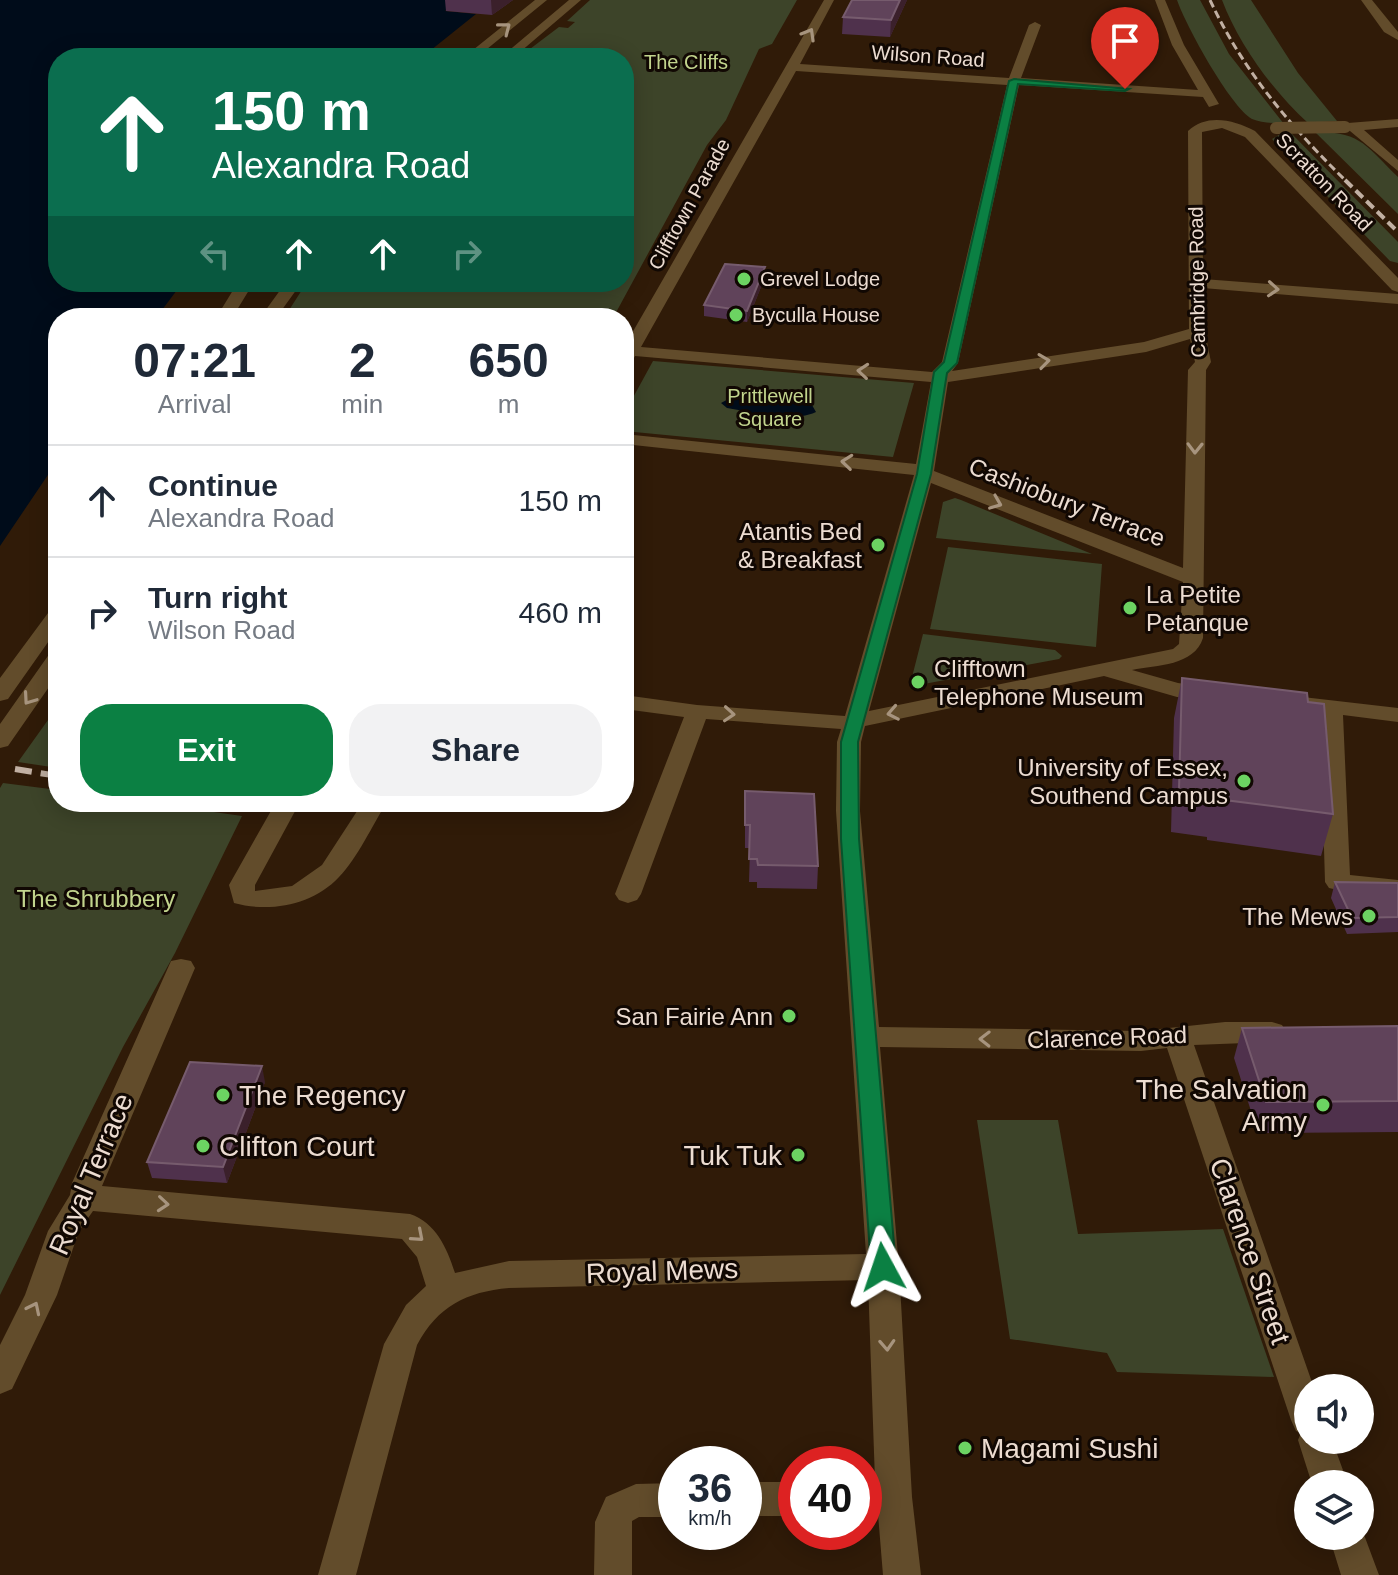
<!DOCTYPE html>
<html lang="en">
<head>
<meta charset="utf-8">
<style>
	body { margin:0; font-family:Arial,sans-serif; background:#f2f2f3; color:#1f2937; height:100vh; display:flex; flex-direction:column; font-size:30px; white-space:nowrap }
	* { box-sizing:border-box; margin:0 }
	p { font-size:26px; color:#747a83 }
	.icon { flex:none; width:44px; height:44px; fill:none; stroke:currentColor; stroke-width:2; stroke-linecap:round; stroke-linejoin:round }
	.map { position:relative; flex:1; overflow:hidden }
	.sheet { position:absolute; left:48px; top:308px; width:586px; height:504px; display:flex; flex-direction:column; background:#fff; border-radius:32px; box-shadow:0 4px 20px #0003 }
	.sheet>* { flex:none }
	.top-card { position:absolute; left:48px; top:48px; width:586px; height:244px; border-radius:32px; box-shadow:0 4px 20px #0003; background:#0b6e4f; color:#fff; overflow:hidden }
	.controls { position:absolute; left:1294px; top:1374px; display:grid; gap:16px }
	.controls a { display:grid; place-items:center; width:80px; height:80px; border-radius:50%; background:#fff; box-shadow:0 4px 20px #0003; font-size:40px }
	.speed { position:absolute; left:658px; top:1446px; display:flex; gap:16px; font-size:40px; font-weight:700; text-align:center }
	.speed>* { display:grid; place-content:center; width:104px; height:104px; border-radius:50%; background:#fff; box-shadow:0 4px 20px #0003; line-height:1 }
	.speed small { font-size:20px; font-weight:400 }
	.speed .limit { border:12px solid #d22; background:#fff; color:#111 }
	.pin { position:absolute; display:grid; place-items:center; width:68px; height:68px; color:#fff; margin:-82px -34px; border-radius:50% 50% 50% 0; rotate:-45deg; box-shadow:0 0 8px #0007 }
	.pin .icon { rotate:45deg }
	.me { position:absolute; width:88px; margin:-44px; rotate:355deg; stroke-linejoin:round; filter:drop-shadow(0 0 6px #0008) }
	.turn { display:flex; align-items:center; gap:28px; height:168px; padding:0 32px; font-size:36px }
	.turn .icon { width:104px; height:104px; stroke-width:2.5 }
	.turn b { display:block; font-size:56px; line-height:68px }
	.lanes { display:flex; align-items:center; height:76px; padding:0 32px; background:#0003; justify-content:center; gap:40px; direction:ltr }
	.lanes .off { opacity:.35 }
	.eta { display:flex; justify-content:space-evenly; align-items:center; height:136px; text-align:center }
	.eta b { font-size:48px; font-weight:600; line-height:56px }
	.action { display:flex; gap:16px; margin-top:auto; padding:16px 32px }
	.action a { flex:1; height:92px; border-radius:32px; background:#0b8043; color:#fff; font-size:32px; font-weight:600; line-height:92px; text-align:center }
	.action a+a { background:#f2f2f3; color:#1f2937 }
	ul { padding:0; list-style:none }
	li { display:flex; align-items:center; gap:24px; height:112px; padding:0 32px; border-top:2px solid #e0e1e3 }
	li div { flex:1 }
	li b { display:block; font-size:30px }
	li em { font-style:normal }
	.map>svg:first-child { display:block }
	.green { fill:#3d4429 }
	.water { fill:#000c1a }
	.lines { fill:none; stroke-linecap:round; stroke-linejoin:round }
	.minor { fill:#624c2b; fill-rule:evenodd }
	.rail-far2 { stroke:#c1b0a3; stroke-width:3; stroke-dasharray:8 4; stroke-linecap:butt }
	.rail-far1 { stroke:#c1b0a3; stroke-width:4; stroke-dasharray:10 5; stroke-linecap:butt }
	.rail { stroke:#c1b0a3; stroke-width:6; stroke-dasharray:17 9; stroke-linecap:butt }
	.minor-bridge { stroke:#624c2b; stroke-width:12 }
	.wall { fill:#4f314c }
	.shaded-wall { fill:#3b202b }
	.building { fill:#60435a; stroke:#765b6d; stroke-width:2 }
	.oneway { stroke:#a7947e }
	.route { fill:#0b8043; stroke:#07532c; stroke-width:2 }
	.poi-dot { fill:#6cd362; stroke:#110803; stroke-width:3 }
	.labels { text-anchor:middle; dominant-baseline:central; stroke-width:6; stroke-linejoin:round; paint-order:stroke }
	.far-street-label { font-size:20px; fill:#ecdcd1; stroke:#110803 }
	.far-park-label { font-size:20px; fill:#c2d48d; stroke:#110803 }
	.far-poi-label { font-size:20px; fill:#ecdcd1; stroke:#110803; text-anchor:start }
	.street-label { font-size:24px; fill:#ecdcd1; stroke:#110803 }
	.poi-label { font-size:24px; fill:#ecdcd1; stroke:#110803; text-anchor:end }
	.park-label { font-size:24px; fill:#c2d48d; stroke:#110803 }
	.near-poi-label { font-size:28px; fill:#ecdcd1; stroke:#110803; text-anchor:start }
	.near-street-label { font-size:28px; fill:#ecdcd1; stroke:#110803 }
</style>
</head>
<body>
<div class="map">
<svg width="1398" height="1575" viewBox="0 0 1398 1575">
	<rect width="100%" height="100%" fill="#301b08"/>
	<path class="green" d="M590 0H797L772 44 759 49 726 120 707 145 613 318H284L307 282H624V58H518L559 27 568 28 575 22 567 21Z
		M1177 0H1200L1229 54 1284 124C1274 123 1261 123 1252 119 1230 106 1186 26 1177 0Z
		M1222 0H1251L1298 73 1337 121 1308 123C1273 91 1239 45 1222 0Z
		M1284 132H1290L1398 242V263L1390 261 1272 139Z
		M1315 132C1361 131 1367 147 1398 177V214Z
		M653 361 914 383 893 457 624 431V414Z
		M955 498 961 500 1092 554 936 538 943 502Z
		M948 547 1102 564 1096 647 930 629Z
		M923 634 1055 650 1062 656 1059 659 913 686 911 681Z
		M58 706V768L18 762Z
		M3 783 58 790V802H143L242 816 175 953 123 1047 0 1295V788Z
		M977 1120H1058L1078 1234 1223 1229 1274 1377 1117 1372 1107 1353 1010 1339Z"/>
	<path class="water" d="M0 0H459L445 11 476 14 421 58H58V282H183L156 318H58V460L0 546Z
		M774 394 812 405 816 412C797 421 765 417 744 414V411L727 408 721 403 732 397Z"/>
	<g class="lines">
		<path class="minor" d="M535 0H547L476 58H463Z
			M569 0H581L513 58H500Z
			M824 0H834L800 64 1009 78 1029 25 1035 22 1041 25 1021 78 1198 90 1172 45 1155 0H1165L1184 45 1219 104 1209 107 1203 97 1019 85 958 363 952 371 1144 342 1189 329 1188 131C1207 113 1234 120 1255 131L1398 278V292L1392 290 1245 137 1222 128 1202 132 1203 279 1398 294V304L1203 288 1205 332 1211 362 1206 370 1203 638C1194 666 1157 665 1132 670L1178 683 1218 689 1221 694 1210 701 1177 697 1104 676 865 726 861 742 860 811 879 1027 1141 1031 1225 1022H1272L1282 1025 1286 1032 1282 1039 1272 1042 1194 1045 1314 1388H1308V1440H1332L1348 1484H1312L1298 1440 1301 1433 1296 1431 1291 1420 1167 1048 1141 1051 880 1047 899 1267 912 1497 921 1575H883L878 1514 864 1515V1481H875L868 1280 509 1288C466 1292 438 1306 417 1345L356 1575H318L384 1344 406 1305 426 1286 417 1257 402 1239 93 1211 79 1231 57 1295 12 1389 0 1394V1345L25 1295 48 1231 70 1195 72 1183 171 961 181 959 191 961 195 968 102 1186 410 1214C436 1223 447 1248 455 1273L509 1261 866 1254 836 811 837 742 841 729 706 719 641 894 637 900 628 903 619 900 615 894 684 717 624 709V695L697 705 845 716 914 475 624 444V434L916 464 931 382 635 356 630 365 624 366V347ZM796 71 1007 85 942 362 932 372 641 347ZM1190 339 1195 362 1188 370 1183 568 934 471 948 382 1146 352ZM931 483 1183 582 1179 644 1173 649 869 711Z
			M1361 0H1372L1398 32V40L1384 32Z
			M1398 119V127L1364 130 1398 160V171L1350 131 1342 127 1348 123Z
			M238 282H254L232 318H216Z
			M286 282H302L276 318H260Z
			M58 607V628L8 699 0 701V678L51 609Z
			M58 651V674L8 746 0 748V724L50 653Z
			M1294 696 1398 708V722L1343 715 1350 875 1398 880V896L1338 890 1329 888 1325 882 1320 713 1286 708 1283 703 1286 698Z
			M276 802H300L255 885V891L292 886 322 865 363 802H387C373 824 357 859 339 877 313 905 270 913 234 903L229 885Z
			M744 1482H796V1516H744Z
			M676 1483V1517H639L632 1521V1575H594L595 1522 606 1497 636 1484Z
			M1360 1524 1379 1575H1341L1329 1536H1360Z"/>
		<path class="rail-far2" d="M1210 0C1243 71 1291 127 1347 182"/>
		<path class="rail-far1" d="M1345 180 1398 232"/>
		<path class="rail" d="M15 769 58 776
			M218 802 250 807"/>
		<path class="minor-bridge" d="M1276 128 1345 127"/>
	</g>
	<path class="wall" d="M445 0H513L492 15 446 11Z
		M907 0 890 37 842 34 843 17Z
		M765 277 747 322 704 316V305Z
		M1182 678 1308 702 1333 814 1321 856 1207 840V837L1171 832 1174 718Z
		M745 791 818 866 817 889 757 888V882H749L750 848H745Z
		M1335 882 1398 883V932L1347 934 1331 898Z
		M1398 1026V1132L1258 1133 1234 1058 1242 1028Z
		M265 1082 227 1183 152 1178 147 1162Z"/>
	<path class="shaded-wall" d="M491 0H513L492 15Z
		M900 0H907L890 37 891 20Z
		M765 267V277L747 322V311Z
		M262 1066 265 1082 227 1183 223 1167Z"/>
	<path class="building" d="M852 0H900L891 20 843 17Z
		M725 264 765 267 747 311 704 305Z
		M1182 678 1307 693 1308 702 1324 704 1333 814 1217 799V795L1179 790Z
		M745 791 814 794 818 866 758 865 757 859H749L750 825H745Z
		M1335 882 1398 883V917L1352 918Z
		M1398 1026V1101L1266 1102 1242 1028Z
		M190 1062 262 1066 223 1167 147 1162Z"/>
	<defs><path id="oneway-chevron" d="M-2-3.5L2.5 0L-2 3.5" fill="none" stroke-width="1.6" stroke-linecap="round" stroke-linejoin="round" transform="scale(2)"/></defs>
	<g class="oneway">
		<use href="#oneway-chevron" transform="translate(505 28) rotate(-38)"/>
		<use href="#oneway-chevron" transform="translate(809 34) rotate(-60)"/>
		<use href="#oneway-chevron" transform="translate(1273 289) rotate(4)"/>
		<use href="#oneway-chevron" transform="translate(1044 361) rotate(-8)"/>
		<use href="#oneway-chevron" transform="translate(863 371) rotate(-175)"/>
		<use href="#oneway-chevron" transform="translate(1195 448) rotate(91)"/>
		<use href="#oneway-chevron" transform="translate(847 462) rotate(-174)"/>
		<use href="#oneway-chevron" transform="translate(996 503) rotate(22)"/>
		<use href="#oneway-chevron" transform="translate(29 699) rotate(125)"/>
		<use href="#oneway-chevron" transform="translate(893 713) rotate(169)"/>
		<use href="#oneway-chevron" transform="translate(729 714) rotate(4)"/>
		<use href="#oneway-chevron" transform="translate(985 1039) rotate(-179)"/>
		<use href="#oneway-chevron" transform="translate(163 1204) rotate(5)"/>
		<use href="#oneway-chevron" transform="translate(418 1236) rotate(41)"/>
		<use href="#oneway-chevron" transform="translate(34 1308) rotate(-64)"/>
		<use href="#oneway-chevron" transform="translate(887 1345) rotate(87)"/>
	</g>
	<path class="route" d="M1014 79 1129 89 1125 91 1018 84 957 363 947 373 931 474 858 742 859 839 896 1267 892 1274 883 1277 875 1274 871 1267 841 839V742L917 474 934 372 944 362 1009 81Z"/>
	<g class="poi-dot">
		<circle cx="744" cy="279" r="8"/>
		<circle cx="736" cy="315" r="8"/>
		<circle cx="878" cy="545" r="8"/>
		<circle cx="1130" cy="608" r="8"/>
		<circle cx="918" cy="682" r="8"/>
		<circle cx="1244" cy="781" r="8"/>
		<circle cx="1369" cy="916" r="8"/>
		<circle cx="789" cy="1016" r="8"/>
		<circle cx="223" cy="1095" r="8"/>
		<circle cx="1323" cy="1105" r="8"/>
		<circle cx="203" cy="1146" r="8"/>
		<circle cx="798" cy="1155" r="8"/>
		<circle cx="965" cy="1448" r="8"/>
	</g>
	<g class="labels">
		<g class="far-street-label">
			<text transform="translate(928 56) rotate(4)">Wilson Road</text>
			<text transform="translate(1324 182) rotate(46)">Scratton Road</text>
			<text transform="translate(689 204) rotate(-61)">Clifftown Parade</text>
			<text transform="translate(1197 282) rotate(-91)">Cambridge Road</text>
		</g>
		<g class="far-park-label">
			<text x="686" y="62">The Cliffs</text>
			<text x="770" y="396">Prittlewell<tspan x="770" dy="23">Square</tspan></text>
		</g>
		<g class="far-poi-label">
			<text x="760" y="279">Grevel Lodge</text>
			<text x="752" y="315">Byculla House</text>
		</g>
		<g class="street-label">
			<text transform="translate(1067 502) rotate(21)">Cashiobury Terrace</text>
			<text transform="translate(1107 1037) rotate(-2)">Clarence Road</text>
		</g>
		<g class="poi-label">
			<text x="862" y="531">Atantis Bed<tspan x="862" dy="28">&amp; Breakfast</tspan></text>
			<text x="1146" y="594" text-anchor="start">La Petite<tspan x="1146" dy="28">Petanque</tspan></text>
			<text x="934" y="668" text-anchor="start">Clifftown<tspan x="934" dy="28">Telephone Museum</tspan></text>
			<text x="1228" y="767">University of Essex,<tspan x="1228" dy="28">Southend Campus</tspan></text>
			<text x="1353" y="916">The Mews</text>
			<text x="773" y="1016">San Fairie Ann</text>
		</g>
		<g class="park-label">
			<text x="96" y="898">The Shrubbery</text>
		</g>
		<g class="near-poi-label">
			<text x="1307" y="1089" text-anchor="end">The Salvation<tspan x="1307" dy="32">Army</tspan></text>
			<text x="239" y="1095">The Regency</text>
			<text x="219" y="1146">Clifton Court</text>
			<text x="782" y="1155" text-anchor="end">Tuk Tuk</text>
			<text x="981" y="1448">Magami Sushi</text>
		</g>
		<g class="near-street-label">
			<text transform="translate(91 1174) rotate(-67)">Royal Terrace</text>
			<text transform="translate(1250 1251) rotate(71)">Clarence Street</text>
			<text transform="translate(662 1271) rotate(-2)">Royal Mews</text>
		</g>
	</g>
</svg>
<div class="controls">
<a><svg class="icon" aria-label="sound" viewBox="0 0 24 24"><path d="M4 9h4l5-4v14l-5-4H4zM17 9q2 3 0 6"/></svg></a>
<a><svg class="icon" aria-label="layers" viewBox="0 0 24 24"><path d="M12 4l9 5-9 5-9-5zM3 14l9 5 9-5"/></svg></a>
</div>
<div class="speed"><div>36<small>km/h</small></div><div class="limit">40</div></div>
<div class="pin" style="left:1125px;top:89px;background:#d93025"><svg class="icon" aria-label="arrive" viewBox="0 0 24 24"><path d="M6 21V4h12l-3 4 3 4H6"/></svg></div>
<svg class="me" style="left:883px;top:1267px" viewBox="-20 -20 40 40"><path d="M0-17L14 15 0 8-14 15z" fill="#0b8043" stroke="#fff" stroke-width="4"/></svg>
<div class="top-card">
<div class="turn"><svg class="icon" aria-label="ahead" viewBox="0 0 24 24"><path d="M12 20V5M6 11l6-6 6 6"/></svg><div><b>150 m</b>Alexandra Road</div></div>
<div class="lanes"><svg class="icon off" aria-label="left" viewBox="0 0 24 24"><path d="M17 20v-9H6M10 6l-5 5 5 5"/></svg><svg class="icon" aria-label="ahead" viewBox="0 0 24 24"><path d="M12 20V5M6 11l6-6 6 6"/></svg><svg class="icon" aria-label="ahead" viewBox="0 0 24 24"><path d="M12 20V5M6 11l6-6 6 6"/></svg><svg class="icon off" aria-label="right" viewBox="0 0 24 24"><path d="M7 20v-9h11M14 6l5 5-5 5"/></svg></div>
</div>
<section class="sheet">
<div class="eta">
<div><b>07:21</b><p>Arrival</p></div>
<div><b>2</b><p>min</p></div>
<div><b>650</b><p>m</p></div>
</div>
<ul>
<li><svg class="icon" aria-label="ahead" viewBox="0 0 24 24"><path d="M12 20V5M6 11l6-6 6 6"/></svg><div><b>Continue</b><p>Alexandra Road</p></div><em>150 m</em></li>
<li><svg class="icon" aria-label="right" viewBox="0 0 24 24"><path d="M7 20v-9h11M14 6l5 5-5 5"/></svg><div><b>Turn right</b><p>Wilson Road</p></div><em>460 m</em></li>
</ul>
<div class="action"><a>Exit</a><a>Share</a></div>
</section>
</div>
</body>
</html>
